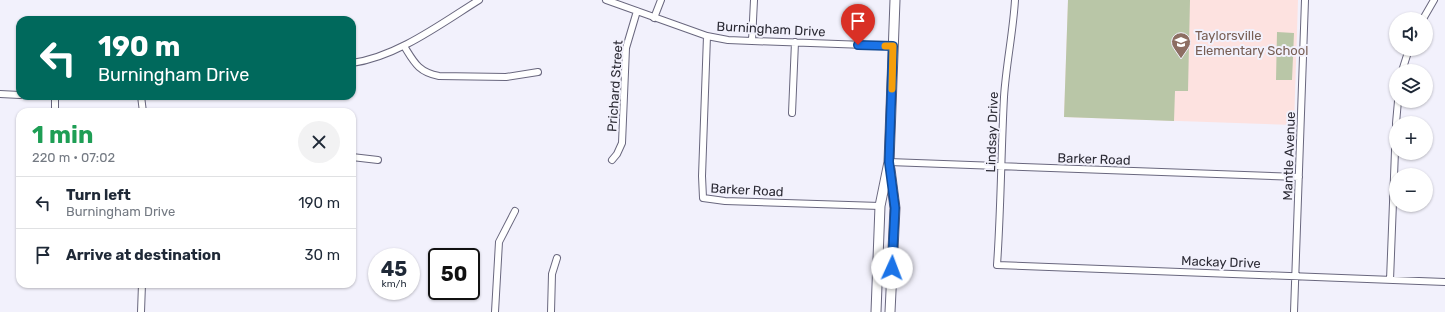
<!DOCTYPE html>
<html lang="en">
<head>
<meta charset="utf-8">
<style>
	body { margin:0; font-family:Rubik,sans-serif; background:#f2f2f3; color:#1f2937; height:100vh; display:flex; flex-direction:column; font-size:15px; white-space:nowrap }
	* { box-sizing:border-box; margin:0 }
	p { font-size:13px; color:#747a83 }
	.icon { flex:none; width:22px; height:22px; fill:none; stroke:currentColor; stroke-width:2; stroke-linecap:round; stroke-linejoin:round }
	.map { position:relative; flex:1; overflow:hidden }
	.drawer { position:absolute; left:16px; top:108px; width:340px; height:180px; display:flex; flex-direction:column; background:#fff; border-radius:12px; box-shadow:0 1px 3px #0004 }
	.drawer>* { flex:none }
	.guide { position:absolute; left:16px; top:16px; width:340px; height:84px; border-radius:12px; box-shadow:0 1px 3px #0004; background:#00695c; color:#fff; overflow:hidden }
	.buttons { position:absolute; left:1389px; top:12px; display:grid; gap:8px }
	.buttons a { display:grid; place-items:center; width:44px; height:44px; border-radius:50%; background:#fff; box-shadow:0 1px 3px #0004; font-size:20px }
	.speed { position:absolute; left:368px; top:248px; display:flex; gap:8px; font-size:20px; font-weight:700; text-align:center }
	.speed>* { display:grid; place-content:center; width:52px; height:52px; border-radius:50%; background:#fff; box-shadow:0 1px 3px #0004; line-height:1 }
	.speed small { font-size:10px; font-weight:400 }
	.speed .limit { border:2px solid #111; border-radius:6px; background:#fff; color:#111 }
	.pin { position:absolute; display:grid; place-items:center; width:34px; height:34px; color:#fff; margin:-41px -17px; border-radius:50% 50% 50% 0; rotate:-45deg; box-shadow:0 0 4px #0007 }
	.pin .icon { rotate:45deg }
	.me { position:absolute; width:44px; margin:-22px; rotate:2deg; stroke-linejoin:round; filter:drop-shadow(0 0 3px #0008) }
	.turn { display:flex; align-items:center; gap:14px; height:84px; padding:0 16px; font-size:18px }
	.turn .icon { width:52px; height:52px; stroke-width:2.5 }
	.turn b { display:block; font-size:28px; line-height:34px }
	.round { display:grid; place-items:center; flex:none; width:42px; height:42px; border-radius:21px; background:#f2f2f3 }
	.head { display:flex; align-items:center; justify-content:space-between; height:68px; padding:0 16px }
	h1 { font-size:24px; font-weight:700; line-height:30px; color:#1e9e55 }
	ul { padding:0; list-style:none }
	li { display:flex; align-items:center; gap:12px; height:52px; padding:0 16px; border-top:1px solid #e0e1e3 }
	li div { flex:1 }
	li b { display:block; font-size:15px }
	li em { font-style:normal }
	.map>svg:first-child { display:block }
	.education { fill:#fde2e0 }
	.green { fill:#b9c6a7 }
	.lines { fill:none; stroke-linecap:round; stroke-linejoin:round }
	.street-casing { stroke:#69677e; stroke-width:8 }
	.secondary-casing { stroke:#69677e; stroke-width:11 }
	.street { stroke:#fff; stroke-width:6 }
	.secondary { stroke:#fff; stroke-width:9 }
	.route-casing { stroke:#114b97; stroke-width:10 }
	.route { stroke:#1a73e8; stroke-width:7 }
	.slow { stroke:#f59e0b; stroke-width:7 }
	.labels { text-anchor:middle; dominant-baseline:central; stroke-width:4; stroke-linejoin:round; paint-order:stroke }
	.street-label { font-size:13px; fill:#2c2b35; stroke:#f2f1fc }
	.education-label { font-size:13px; fill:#785e54; stroke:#f2f1fc; text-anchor:start }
</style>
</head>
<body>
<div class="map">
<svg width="1445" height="312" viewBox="0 0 1445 312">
	<rect width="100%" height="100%" fill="#f2f1fc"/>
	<path class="education" d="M1068 0H1298L1294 125 1064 117Z"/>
	<path class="green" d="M1068 0H1190L1188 91H1175L1174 121 1064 117Z
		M1277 32 1294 33 1292 80H1276Z"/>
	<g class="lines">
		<g class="street-casing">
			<path id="street" d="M606 0 707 36 728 40 752 41 893 46
				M1015 0C1013 33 1006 65 1004 97 1001 153 1001 209 997 265L1445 282
				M654 18 661 0
				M1423 19 1434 0
				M707 36 702 176 703 198 725 201 880 206
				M752 41 754 0
				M404 46C414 62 418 72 439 76L506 77 538 72
				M352 63C397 57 442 23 479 0
				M1402 71 1409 49
				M0 94 20 95
				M141 96 143 112
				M55 112V96
				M792 113 795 42
				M1396 123 1398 101
				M352 157 378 160
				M612 160 617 154 622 143 626 48 637 11
				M889 162 1299 177
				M1390 280 1396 125
				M141 312 142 284
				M495 312 499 242 515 211
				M551 312 552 274 557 258
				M1294 312 1305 0"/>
		</g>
		<g class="secondary-casing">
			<path id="secondary" d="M890 169 895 208 890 312
				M876 312 880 206 889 162 895 0"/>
		</g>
		<use href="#street" class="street"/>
		<use href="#secondary" class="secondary"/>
	</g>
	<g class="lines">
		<g class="route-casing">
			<path id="route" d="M858 45 893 46 889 162 895 208 892 268"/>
		</g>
		<use href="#route" class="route"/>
		<path class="slow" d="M885 46H893L892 89"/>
	</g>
	<defs>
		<g id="school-pin" transform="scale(1)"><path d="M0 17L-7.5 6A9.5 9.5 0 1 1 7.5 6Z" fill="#8d6e63" stroke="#f2f1fc"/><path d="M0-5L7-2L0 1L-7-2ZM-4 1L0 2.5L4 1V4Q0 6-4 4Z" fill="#fff"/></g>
	</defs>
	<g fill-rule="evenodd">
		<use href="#school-pin" x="1181" y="42"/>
	</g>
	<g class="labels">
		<g class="street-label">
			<text transform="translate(771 29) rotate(3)">Burningham Drive</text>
			<text transform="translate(615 86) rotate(-86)">Prichard Street</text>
			<text transform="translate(992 132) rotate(-88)">Lindsay Drive</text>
			<text transform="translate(1289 156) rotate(-88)">Mantle Avenue</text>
			<text transform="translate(1094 159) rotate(2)">Barker Road</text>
			<text transform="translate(747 190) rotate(3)">Barker Road</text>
			<text transform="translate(1221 262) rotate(2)">Mackay Drive</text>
		</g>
		<g class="education-label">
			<text x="1195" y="35">Taylorsville<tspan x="1195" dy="15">Elementary School</tspan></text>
		</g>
	</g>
</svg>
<div class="buttons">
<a><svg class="icon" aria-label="sound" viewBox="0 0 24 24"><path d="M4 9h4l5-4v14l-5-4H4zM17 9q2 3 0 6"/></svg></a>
<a><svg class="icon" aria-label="layers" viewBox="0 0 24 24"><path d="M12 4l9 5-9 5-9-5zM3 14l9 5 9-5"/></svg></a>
<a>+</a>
<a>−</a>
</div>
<div class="speed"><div>45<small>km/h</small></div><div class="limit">50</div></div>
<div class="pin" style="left:858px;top:45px;background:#d93025"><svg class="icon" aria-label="arrive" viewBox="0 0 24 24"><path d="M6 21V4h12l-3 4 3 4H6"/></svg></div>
<svg class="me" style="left:892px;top:268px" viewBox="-20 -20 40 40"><circle r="19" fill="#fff"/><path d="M0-13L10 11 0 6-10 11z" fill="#1a73e8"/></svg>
<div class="guide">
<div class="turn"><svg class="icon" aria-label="left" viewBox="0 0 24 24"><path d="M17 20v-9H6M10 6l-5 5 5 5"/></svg><div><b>190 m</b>Burningham Drive</div></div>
</div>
<section class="drawer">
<div class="head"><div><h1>1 min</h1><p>220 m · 07:02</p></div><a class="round"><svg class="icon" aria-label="close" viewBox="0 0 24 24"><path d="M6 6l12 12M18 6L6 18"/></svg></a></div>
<ul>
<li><svg class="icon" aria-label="left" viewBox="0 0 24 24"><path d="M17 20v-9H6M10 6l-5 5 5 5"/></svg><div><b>Turn left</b><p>Burningham Drive</p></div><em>190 m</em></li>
<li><svg class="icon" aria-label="arrive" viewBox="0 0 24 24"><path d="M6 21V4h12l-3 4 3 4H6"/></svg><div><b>Arrive at destination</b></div><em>30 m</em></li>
</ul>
</section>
</div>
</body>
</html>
